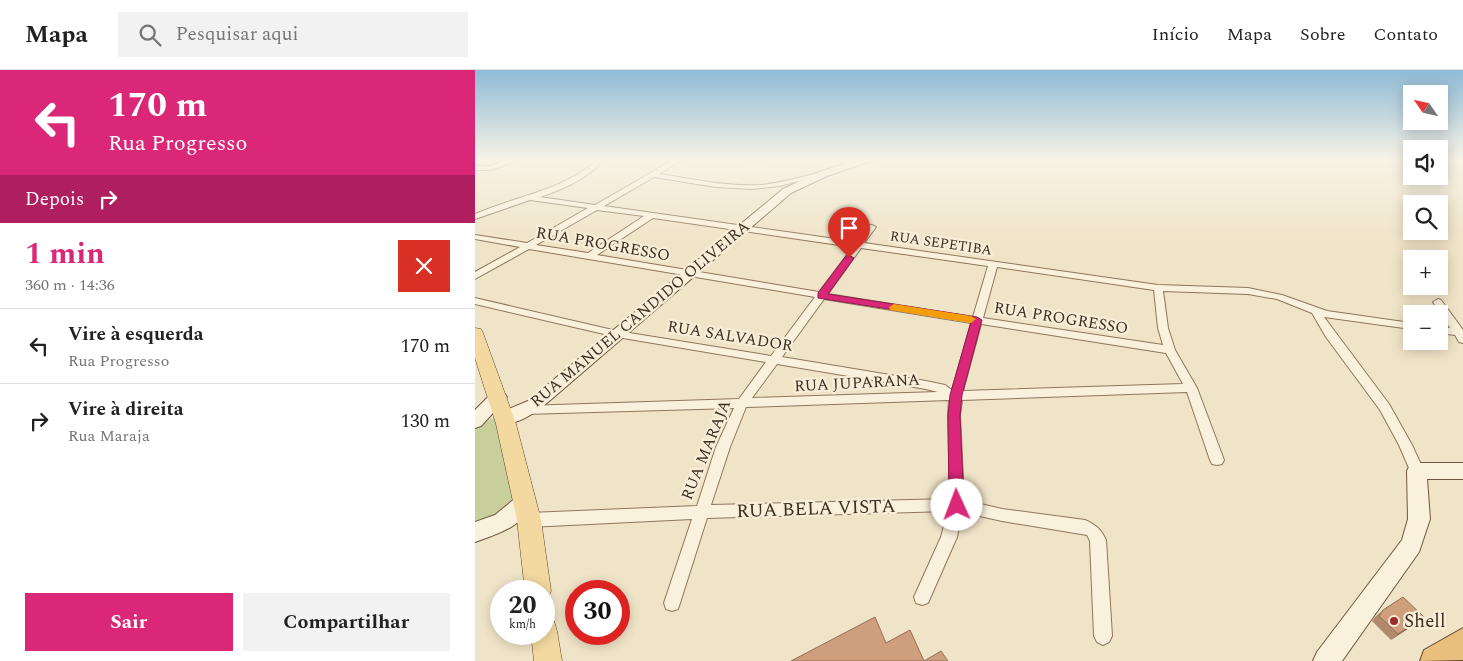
<!DOCTYPE html>
<html lang="pt">
<head>
<meta charset="utf-8">
<style>
	body { margin:0; font-family:Spectral,serif; background:#f2f2f2; color:#222; height:100vh; display:flex; flex-direction:column; font-size:19px; white-space:nowrap }
	* { box-sizing:border-box; margin:0 }
	p { font-size:16px; color:#767676 }
	.icon { flex:none; width:28px; height:28px; fill:none; stroke:currentColor; stroke-width:2; stroke-linecap:round; stroke-linejoin:round }
	.map { position:relative; flex:1; overflow:hidden }
	.panel { display:flex; flex-direction:column; background:#fff; width:475px }
	.panel>* { flex:none }
	.top-card { background:#db2777; color:#fff; overflow:hidden }
	.needle { width:32px; rotate:304deg }
	.buttons { position:absolute; left:928px; top:15px; display:grid; gap:10px }
	.buttons a { display:grid; place-items:center; width:45px; height:45px; border-radius:0px; background:#fff; box-shadow:0 2px 12px #0003; font-size:25px }
	.speed { position:absolute; left:15px; top:510px; display:flex; gap:10px; font-size:25px; font-weight:700; text-align:center }
	.speed>* { display:grid; place-content:center; width:65px; height:65px; border-radius:50%; background:#fff; box-shadow:0 2px 12px #0003; line-height:1 }
	.speed small { font-size:12px; font-weight:400 }
	.speed .limit { border:8px solid #d22; background:#fff; color:#111 }
	.pin { position:absolute; display:grid; place-items:center; width:42px; height:42px; color:#fff; margin:-51px -21px; border-radius:50% 50% 50% 0; rotate:-45deg; box-shadow:0 0 5px #0007 }
	.pin .icon { rotate:45deg }
	.me { position:absolute; width:55px; margin:-28px; rotate:358deg; stroke-linejoin:round; filter:drop-shadow(0 0 4px #0008) }
	.turn { display:flex; align-items:center; gap:18px; height:105px; padding:0 25px; font-size:22px }
	.turn .icon { width:65px; height:65px; stroke-width:2.5 }
	.turn b { display:block; font-size:35px; line-height:42px }
	.then { display:flex; align-items:center; height:48px; padding:0 25px; background:#0003; gap:10px; font-size:19px }
	.round { display:grid; place-items:center; flex:none; width:52px; height:52px; border-radius:0px; background:#f2f2f2 }
	.summary { display:flex; align-items:center; justify-content:space-between; height:85px; padding:0 25px }
	h1 { font-size:30px; font-weight:700; line-height:38px; color:#db2777 }
	.primary-button { display:flex; gap:10px; margin-top:auto; padding:10px 25px }
	.primary-button a { flex:1; height:58px; border-radius:0px; background:#db2777; color:#fff; font-size:20px; font-weight:700; line-height:58px; text-align:center }
	.primary-button a+a { background:#f2f2f2; color:#222 }
	ul { padding:0; list-style:none }
	li { display:flex; align-items:center; gap:15px; height:75px; padding:0 25px; border-top:1px solid #e0e0e0 }
	li div { flex:1 }
	li b { display:block; font-size:19px }
	li em { font-style:normal }
	header { display:flex; align-items:center; gap:30px; box-sizing:border-box; height:70px; padding:0 25px; background:#fff; border-bottom:1px solid #e0e0e0 }
	header strong { font-size:24px }
	nav { display:flex; gap:28px; margin-inline-start:auto; font-size:18px }
	.search { width:350px; height:45px; background:#f2f2f2; display:flex; align-items:center; gap:12px; box-sizing:border-box; padding:0 18px; border-radius:0px; color:#767676; font-size:19px }
	main { display:flex; flex:1; min-height:0 }
	.map>svg:first-child { display:block }
	.green { fill:#c9cf9b }
	.lines { fill:none; stroke-linecap:round; stroke-linejoin:round }
	.minor-casing { stroke:#8d765c; stroke-width:2 }
	.secondary-casing { stroke:#6f573f; stroke-width:2 }
	.primary-casing { stroke:#5b4430; stroke-width:1 }
	.trunk-casing { stroke:#5b4430; stroke-width:2 }
	.minor { fill:#faf1dc; fill-rule:evenodd }
	.secondary { fill:#faf1dc; fill-rule:evenodd }
	.primary { fill:#f3d9a0; fill-rule:evenodd }
	.trunk { fill:#eabe7c; fill-rule:evenodd }
	.wall { fill:#b2896c }
	.shaded-wall { fill:#916f58 }
	.building { fill:#cf9f7d; stroke:#916f58 }
	.route { fill:#db2777; stroke:#8e194d }
	.slow { fill:#f59e0b }
	.poi-dot { fill:#9e2a2b; stroke:#f7eed8; stroke-width:2 }
	.labels { text-anchor:middle; dominant-baseline:central; stroke-width:4.5; stroke-linejoin:round; paint-order:stroke }
	.far-street-label { font-size:14px; fill:#3d2e20; stroke:#f7eed8 }
	.street-label { font-size:16px; fill:#3d2e20; stroke:#f7eed8 }
	.near-street-label { font-size:19px; fill:#3d2e20; stroke:#f7eed8 }
	.near-poi-label { font-size:19px; fill:#3d2e20; stroke:#f7eed8; text-anchor:start }
</style>
</head>
<body>
<header>
<strong>Mapa</strong>
<div class="search"><svg class="icon" aria-label="search" viewBox="0 0 24 24"><circle cx="10" cy="10" r="6"/><path d="M15 15l6 6"/></svg>Pesquisar aqui</div>
<nav><a>Início</a><a>Mapa</a><a>Sobre</a><a>Contato</a></nav>
</header>
<main>
<section class="panel">
<div class="top-card">
<div class="turn"><svg class="icon" aria-label="left" viewBox="0 0 24 24"><path d="M17 20v-9H6M10 6l-5 5 5 5"/></svg><div><b>170 m</b>Rua Progresso</div></div>
<div class="then">Depois<svg class="icon" aria-label="right" viewBox="0 0 24 24"><path d="M7 20v-9h11M14 6l5 5-5 5"/></svg></div>
</div>
<div class="summary"><div><h1>1 min</h1><p>360 m · 14:36</p></div><a class="round" style="background:#d93025;color:#fff"><svg class="icon" aria-label="close" viewBox="0 0 24 24"><path d="M6 6l12 12M18 6L6 18"/></svg></a></div>
<ul>
<li><svg class="icon" aria-label="left" viewBox="0 0 24 24"><path d="M17 20v-9H6M10 6l-5 5 5 5"/></svg><div><b>Vire à esquerda</b><p>Rua Progresso</p></div><em>170 m</em></li>
<li><svg class="icon" aria-label="right" viewBox="0 0 24 24"><path d="M7 20v-9h11M14 6l5 5-5 5"/></svg><div><b>Vire à direita</b><p>Rua Maraja</p></div><em>130 m</em></li>
</ul>
<div class="primary-button"><a>Sair</a><a>Compartilhar</a></div>
</section>
<div class="map">
<svg width="988" height="591" viewBox="0 0 988 591">
	<rect width="100%" height="100%" fill="#f0e4c8"/>
	<path class="green" d="M21 347 40 440 0 453V357Z"/>
	<g class="lines">
		<g class="minor-casing">
			<path id="minor" d="M33 90H44L16 100H0V96H15Z
				M122 90H129C111 109 89 119 65 127L120 135 198 90H207L184 104C218 109 252 117 286 115 306 113 327 107 347 102L350 104 349 105 304 116 278 119 241 117 179 107 129 136 382 172 394 155H397L401 157 389 173 683 215 773 218 807 225 852 241 936 253V259L849 247 914 334 937 375 949 401 947 405 942 407 937 405 924 375 905 340 851 267 837 243 802 229 773 224 688 221 693 258 700 280 722 318 749 390 747 394 742 395 737 394 735 390 712 322 487 330 485 345 489 430 527 439 610 450C621 455 626 459 631 470L637 566 634 572 628 575 622 572 619 566 615 471 612 465 527 451 487 442 482 467 453 533 447 535 441 533 439 527 466 467 473 441 232 448 205 533 203 539 197 541 191 539 189 533 217 449 54 457 49 455 47 450 49 445 54 443 222 436 241 377 259 338 50 344 46 343 44 340 46 337 50 336 264 329 291 292 142 267 0 234V228L142 261 296 286 340 227 54 179 0 209V202L45 177 0 169V165L52 173 113 138 55 130 0 149V144C41 126 87 121 122 90ZM122 140 169 146 113 183 61 175ZM178 148 378 177 344 222 122 185ZM386 178 513 196 498 247 353 224ZM522 197 679 220 683 258 688 275 508 248ZM349 229 496 253 477 320 470 315 451 311 307 287ZM506 254 691 283 708 314 488 321ZM302 294 451 319 463 322 277 328ZM474 330 473 345 475 429 236 435 255 377 271 337Z
				M270 90H291L288 92Z
				M365 90H373L379 96 374 97Z
				M963 229 966 230 988 260V273L984 272 980 265 964 263V257L975 258 958 232Z"/>
		</g>
		<g class="secondary-casing">
			<path id="secondary" d="M383 90H399L352 106 316 123 65 339C54 346 37 357 24 353L21 348 24 343 53 331 308 119 344 102Z
				M23 321 29 323 32 327 29 331 6 356 0 358V340L17 323Z
				M942 393H988V409H952L955 449 944 482 867 591H838L842 582 927 470 933 449 932 401 935 395Z
				M49 424 56 427 59 433C48 456 23 464 0 472V452L20 445 42 427Z"/>
		</g>
		<g class="primary-casing">
			<path id="primary" d="M0 258 6 259 8 263 41 354 66 450 76 521 72 530 69 531V521H50L42 450 21 354 0 288Z
				M69 548 79 551 82 561 87 591H59L56 564H69Z"/>
		</g>
		<g class="trunk-casing">
			<path id="trunk" d="M988 558V590L945 591 949 580Z"/>
		</g>
		<use href="#minor" class="minor"/>
		<use href="#secondary" class="secondary"/>
		<use href="#primary" class="primary"/>
		<use href="#trunk" class="trunk"/>
	</g>
	<path class="wall" d="M908 540 949 547 916 570 897 551 901 546Z"/>
	<path class="shaded-wall" d="M949 547 942 553 916 570 923 564Z"/>
	<path class="building" d="M928 527 949 547 923 564 904 546 908 540Z
		M400 547 411 573 435 560 449 591 466 581 473 591H316Z"/>
	<linearGradient id="sky" x2="0" y2="1"><stop stop-color="#8fbad6"/><stop offset="0.52" stop-color="#f8f3e6"/><stop offset="1" stop-color="#f8f3e6" stop-opacity="0"/></linearGradient>
	<rect width="988" height="173" fill="url(#sky)"/>
	<path class="route" d="M374 185 379 188 353 224 502 247 507 250 487 325 485 346 489 435 487 439 482 441 476 439 474 435 473 346 475 325 496 252 343 228V223L371 186Z"/>
	<path class="slow" d="M419 234 496 246 501 249 496 253 415 240 414 237Z"/>
	<circle class="poi-dot" cx="919" cy="551" r="5"/>
	<g class="labels">
		<g class="far-street-label">
			<text transform="translate(466 173) rotate(8)">RUA SEPETIBA</text>
		</g>
		<g class="street-label">
			<text transform="translate(128 174) rotate(10)">RUA PROGRESSO</text>
			<text transform="translate(165 244) rotate(-40)">RUA MANUEL CANDIDO OLIVEIRA</text>
			<text transform="translate(586 248) rotate(9)">RUA PROGRESSO</text>
			<text transform="translate(255 266) rotate(9)">RUA SALVADOR</text>
			<text transform="translate(382 313) rotate(-3)">RUA JUPARANA</text>
			<text transform="translate(231 380) rotate(-68)">RUA MARAJA</text>
		</g>
		<g class="near-street-label">
			<text transform="translate(341 439) rotate(-2)">RUA BELA VISTA</text>
		</g>
		<g class="near-poi-label">
			<text x="929" y="551">Shell</text>
		</g>
	</g>
</svg>
<div class="buttons">
<a><svg class="needle" viewBox="-14 -14 28 28"><path d="M0-13l5 13h-10z" fill="#e53935"/><path d="M0 13l5-13h-10z" fill="#767676"/></svg></a>
<a><svg class="icon" aria-label="sound" viewBox="0 0 24 24"><path d="M4 9h4l5-4v14l-5-4H4zM17 9q2 3 0 6"/></svg></a>
<a><svg class="icon" aria-label="search" viewBox="0 0 24 24"><circle cx="10" cy="10" r="6"/><path d="M15 15l6 6"/></svg></a>
<a>+</a>
<a>−</a>
</div>
<div class="speed"><div>20<small>km/h</small></div><div class="limit">30</div></div>
<div class="pin" style="left:374px;top:188px;background:#d93025"><svg class="icon" aria-label="arrive" viewBox="0 0 24 24"><path d="M6 21V4h12l-3 4 3 4H6"/></svg></div>
<svg class="me" style="left:482px;top:435px" viewBox="-20 -20 40 40"><circle r="19" fill="#fff"/><path d="M0-13L10 11 0 6-10 11z" fill="#db2777"/></svg>
</div>
</main>
</body>
</html>
